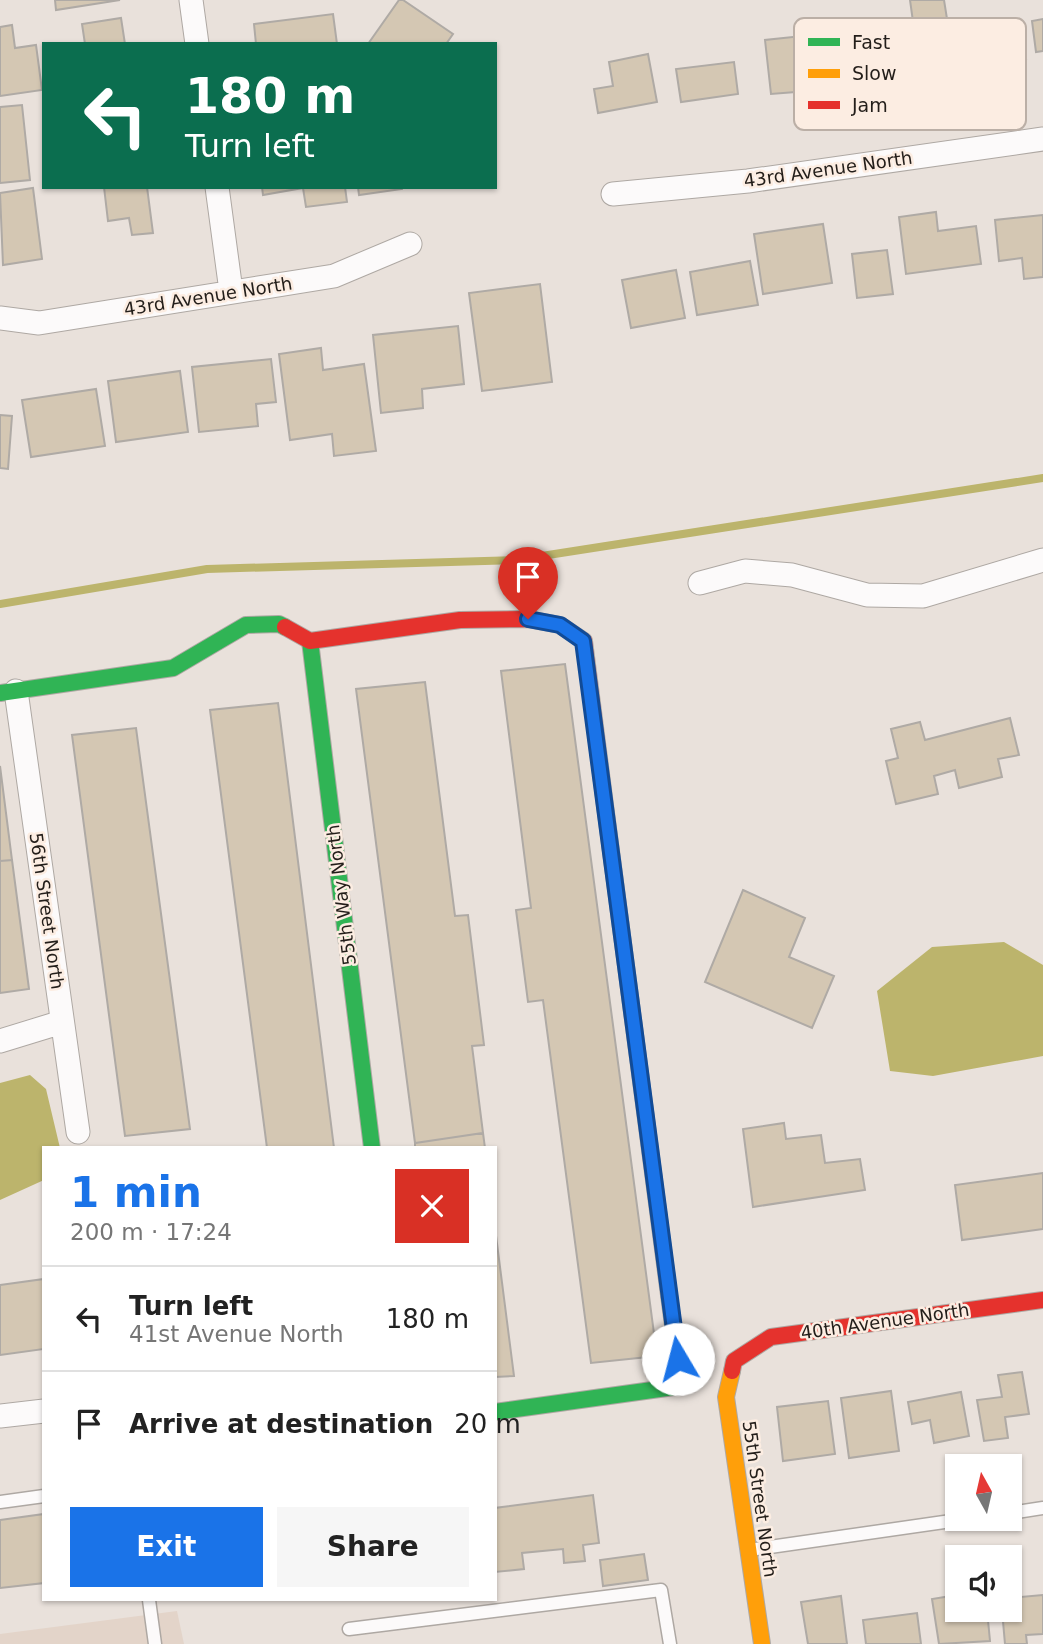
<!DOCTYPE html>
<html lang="en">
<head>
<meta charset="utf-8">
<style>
	body { margin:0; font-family:"DejaVu Sans",sans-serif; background:#f6f6f6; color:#222; height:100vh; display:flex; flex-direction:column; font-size:26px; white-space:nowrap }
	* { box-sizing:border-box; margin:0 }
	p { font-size:23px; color:#767676 }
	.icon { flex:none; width:38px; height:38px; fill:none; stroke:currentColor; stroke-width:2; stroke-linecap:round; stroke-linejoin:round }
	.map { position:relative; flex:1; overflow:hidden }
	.panel { position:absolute; left:42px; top:1146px; width:455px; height:455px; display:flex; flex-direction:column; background:#fff; border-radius:0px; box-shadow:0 2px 5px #0004 }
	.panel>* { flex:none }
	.banner { position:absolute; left:42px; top:42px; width:455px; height:147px; border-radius:0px; box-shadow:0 2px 5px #0004; background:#0b6e4f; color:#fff; overflow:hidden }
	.needle { width:46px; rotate:352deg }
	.tools { position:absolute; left:945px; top:1454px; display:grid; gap:14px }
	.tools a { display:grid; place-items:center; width:77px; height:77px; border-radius:0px; background:#fff; box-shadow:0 2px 5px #0004; font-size:35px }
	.pin { position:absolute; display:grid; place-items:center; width:60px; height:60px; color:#fff; margin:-72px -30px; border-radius:50% 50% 50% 0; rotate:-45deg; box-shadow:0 0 7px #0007 }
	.pin .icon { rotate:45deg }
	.me { position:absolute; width:77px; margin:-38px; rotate:352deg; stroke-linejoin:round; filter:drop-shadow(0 0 5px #0008) }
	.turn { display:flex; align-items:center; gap:24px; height:147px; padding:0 28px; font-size:32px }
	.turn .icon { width:91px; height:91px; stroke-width:2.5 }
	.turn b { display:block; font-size:49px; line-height:60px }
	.round { display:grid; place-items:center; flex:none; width:74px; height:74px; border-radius:0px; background:#f6f6f6 }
	.summary { display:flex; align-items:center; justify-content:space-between; height:119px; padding:0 28px }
	h1 { font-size:42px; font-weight:700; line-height:52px; color:#1a73e8 }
	.button { display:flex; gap:14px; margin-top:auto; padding:14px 28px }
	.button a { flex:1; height:80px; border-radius:0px; background:#1a73e8; color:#fff; font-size:28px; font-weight:700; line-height:80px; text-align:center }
	.button a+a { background:#f6f6f6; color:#222 }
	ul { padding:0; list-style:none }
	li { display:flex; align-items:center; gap:21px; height:105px; padding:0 28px; border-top:2px solid #e0e0e0 }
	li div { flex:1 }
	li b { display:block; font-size:26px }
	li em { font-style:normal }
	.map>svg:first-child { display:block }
	.built { fill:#e3d4c9 }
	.water { fill:#bcb46c }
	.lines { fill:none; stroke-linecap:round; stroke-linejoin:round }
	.stream { stroke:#bcb46c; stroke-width:8 }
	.building { fill:#d4c7b3; stroke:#afaaa5; stroke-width:2 }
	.lane-casing { stroke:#aea8a3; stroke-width:15 }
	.street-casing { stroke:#aea8a3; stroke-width:25 }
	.fast-casing { stroke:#aea8a3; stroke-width:18 }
	.slow-casing { stroke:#aea8a3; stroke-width:18 }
	.jam-casing { stroke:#aea8a3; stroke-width:18 }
	.lane { stroke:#fcfafa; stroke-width:12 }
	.street { stroke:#fcfafa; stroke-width:23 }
	.fast { stroke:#30b455; stroke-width:16 }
	.slow { stroke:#ff9f0a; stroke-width:16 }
	.jam { stroke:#e5322d; stroke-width:16 }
	.route-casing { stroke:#114b97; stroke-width:18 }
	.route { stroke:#1a73e8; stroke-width:12 }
	.labels { text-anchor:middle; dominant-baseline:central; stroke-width:5; stroke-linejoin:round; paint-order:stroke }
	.street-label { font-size:18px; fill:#231e1a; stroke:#fcede2 }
	.key { fill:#fcede2; stroke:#bbafa6; stroke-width:2 }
	.key-label { font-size:19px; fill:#231e1a }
</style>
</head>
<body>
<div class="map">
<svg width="1043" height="1644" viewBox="0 0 1043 1644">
	<rect width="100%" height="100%" fill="#e9e1db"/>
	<path class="built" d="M177 1611 184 1644H0V1634Z"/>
	<path class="water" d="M1004 942 1043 965V1056L933 1076 890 1071 877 991 932 947Z
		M30 1075 46 1089 60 1148H44V1180L0 1200V1083Z"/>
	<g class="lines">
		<path class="stream" d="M0 604 207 569 516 560 1043 478"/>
	</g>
	<path class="building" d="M55 0H120L56 10Z
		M399 0H403L453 34 446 44H368Z
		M910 0H944L955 69 892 80 886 41 915 36Z
		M333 14 337 44H256L254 24Z
		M121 18 125 44H85L82 24Z
		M1019 19 1026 59 966 69 959 29Z
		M1043 19V51L1036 52 1032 21Z
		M12 25 15 48 36 45 42 90 0 96V27Z
		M802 36 808 91 771 94 765 40Z
		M648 54 657 102 598 113 594 89 613 86 609 62Z
		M734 62 738 94 681 102 676 69Z
		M22 105 30 180 0 183V107Z
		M104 187H147L153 233 132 235 129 218 108 221Z
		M262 187H345L347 202 306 207 303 188 263 195Z
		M358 187H402V189L359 195Z
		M33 188 42 259 3 265 0 193Z
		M936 212 938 231 976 226 981 264 906 274 899 217Z
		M1043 215V277L1024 279 1022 258 999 261 995 220Z
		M823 224 832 283 763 294 754 234Z
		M887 250 893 294 857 298 852 254Z
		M750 261 758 305 697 315 690 272Z
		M676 270 685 318 631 328 622 280Z
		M540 284 552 382 482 391 469 293Z
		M458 326 464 384 422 389 423 408 381 413 373 335Z
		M321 348 323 370 364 364 376 451 334 456 332 434 290 440 279 354Z
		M271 359 276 402 256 404 258 426 199 432 192 367Z
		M180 371 188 432 116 442 108 381Z
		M96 389 105 446 31 457 22 400Z
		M0 415 12 416 8 469 0 468Z
		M565 664 657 1356 591 1363 543 1000 528 1002 516 910 531 908 501 671Z
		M425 682 455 916 468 915 484 1045 472 1046 483 1133 415 1143 356 689Z
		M278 703 280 718 334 1148H267L210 710Z
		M1010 718 1019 755 998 759 1002 777 959 788 955 770 934 776 938 794 896 804 886 761 898 758 891 729 920 722 925 740Z
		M136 728 190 1129 125 1136 72 735Z
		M0 766 12 860 0 861Z
		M12 860 29 989 0 993V861Z
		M743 890 805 918 789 957 834 976 812 1028 705 982Z
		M784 1123 786 1139 821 1135 825 1163 860 1159 865 1190 753 1207 743 1129Z
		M483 1133 485 1148H415V1143Z
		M1043 1173V1229L962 1240 955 1185Z
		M495 1228 514 1376 495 1377Z
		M44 1279V1349L0 1355V1285Z
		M1022 1372 1029 1414 1005 1417 1008 1438 984 1441 977 1400 1002 1397 998 1375Z
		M891 1391 899 1451 849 1458 841 1398Z
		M961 1392 969 1436 934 1443 930 1420 912 1424 908 1402Z
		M828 1401 835 1454 783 1461 777 1407Z
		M593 1495 599 1543 583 1545 585 1561 564 1563 563 1549 522 1553 524 1569 495 1572V1508Z
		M44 1514V1583L0 1588V1520Z
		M644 1554 648 1580 603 1586 600 1560Z
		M1020 1584 1021 1597 1043 1595V1634L1026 1635 1027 1644H1005L1002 1610H1010V1585Z
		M957 1595V1610H987L990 1641 939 1644 932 1599Z
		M841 1596 847 1644H808L801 1602Z
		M917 1613 921 1644H866L863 1620Z"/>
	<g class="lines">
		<g class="lane-casing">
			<path id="lane" d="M0 1502 44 1496
				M1010 1513 1043 1508
				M749 1550 965 1519
				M149 1600 155 1644
				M349 1629 661 1590 670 1644"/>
		</g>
		<g class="street-casing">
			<path id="street" d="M191 0 197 44
				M217 187 231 291
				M613 194 748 181 1043 139
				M0 318 39 323 334 276 410 244
				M700 583 745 571 792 575 867 595 923 596 1043 560
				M16 691 78 1132
				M0 1041 62 1022
				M0 1416 44 1411"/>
		</g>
		<g class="fast-casing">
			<path id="fast" d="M310 641 372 1148
				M0 693 173 668 246 625 279 624 285 627
				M495 1412 681 1386 669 1295"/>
		</g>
		<g class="slow-casing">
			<path id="slow" d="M606 813 669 1295
				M732 1371 726 1397 762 1644"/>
		</g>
		<g class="jam-casing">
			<path id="jam" d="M285 627 310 641 460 620 528 619 560 625 584 641 606 813
				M732 1371 734 1361 771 1337 1043 1300"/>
		</g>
		<use href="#lane" class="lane"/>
		<use href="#street" class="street"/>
		<use href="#fast" class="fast"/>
		<use href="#slow" class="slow"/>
		<use href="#jam" class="jam"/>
	</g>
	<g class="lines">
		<g class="route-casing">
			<path id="route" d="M528 619 560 625 583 641 678 1359"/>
		</g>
		<use href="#route" class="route"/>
	</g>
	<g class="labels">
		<g class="street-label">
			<text transform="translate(828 169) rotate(-8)">43rd Avenue North</text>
			<text transform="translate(208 296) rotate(-9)">43rd Avenue North</text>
			<text transform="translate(341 895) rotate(-97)">55th Way North</text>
			<text transform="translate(47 911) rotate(82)">56th Street North</text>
			<text transform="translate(885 1321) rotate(-8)">40th Avenue North</text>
			<text transform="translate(760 1499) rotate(82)">55th Street North</text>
		</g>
	</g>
	<rect x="794" y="18" width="232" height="112" rx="10" class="key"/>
	<rect x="808" y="38" width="32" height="8" fill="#30b455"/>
	<rect x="808" y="69" width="32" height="9" fill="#ff9f0a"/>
	<rect x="808" y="101" width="32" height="8" fill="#e5322d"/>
	<g class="key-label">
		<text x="852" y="49">Fast</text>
		<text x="852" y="80">Slow</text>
		<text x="852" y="112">Jam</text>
	</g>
</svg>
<div class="tools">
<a><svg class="needle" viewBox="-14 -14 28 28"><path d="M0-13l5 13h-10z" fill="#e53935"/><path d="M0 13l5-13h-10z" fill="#767676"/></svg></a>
<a><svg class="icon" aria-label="sound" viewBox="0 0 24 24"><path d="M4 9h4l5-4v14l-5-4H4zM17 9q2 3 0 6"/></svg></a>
</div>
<div class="pin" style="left:528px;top:619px;background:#d93025"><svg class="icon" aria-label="arrive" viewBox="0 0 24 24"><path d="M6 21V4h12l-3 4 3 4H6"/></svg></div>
<svg class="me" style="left:678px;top:1359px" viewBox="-20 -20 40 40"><circle r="19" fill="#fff"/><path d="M0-13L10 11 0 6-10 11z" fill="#1a73e8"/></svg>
<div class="banner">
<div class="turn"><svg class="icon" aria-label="left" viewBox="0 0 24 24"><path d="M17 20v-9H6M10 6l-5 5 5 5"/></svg><div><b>180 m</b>Turn left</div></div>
</div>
<section class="panel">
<div class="summary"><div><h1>1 min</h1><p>200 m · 17:24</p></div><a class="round" style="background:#d93025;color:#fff"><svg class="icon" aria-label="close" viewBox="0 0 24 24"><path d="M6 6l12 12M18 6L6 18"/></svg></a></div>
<ul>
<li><svg class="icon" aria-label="left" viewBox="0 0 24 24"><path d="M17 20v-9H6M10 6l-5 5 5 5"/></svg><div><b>Turn left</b><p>41st Avenue North</p></div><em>180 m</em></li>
<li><svg class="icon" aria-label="arrive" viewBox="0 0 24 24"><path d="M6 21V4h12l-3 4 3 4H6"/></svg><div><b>Arrive at destination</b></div><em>20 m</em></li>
</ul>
<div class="button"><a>Exit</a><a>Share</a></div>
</section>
</div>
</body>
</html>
